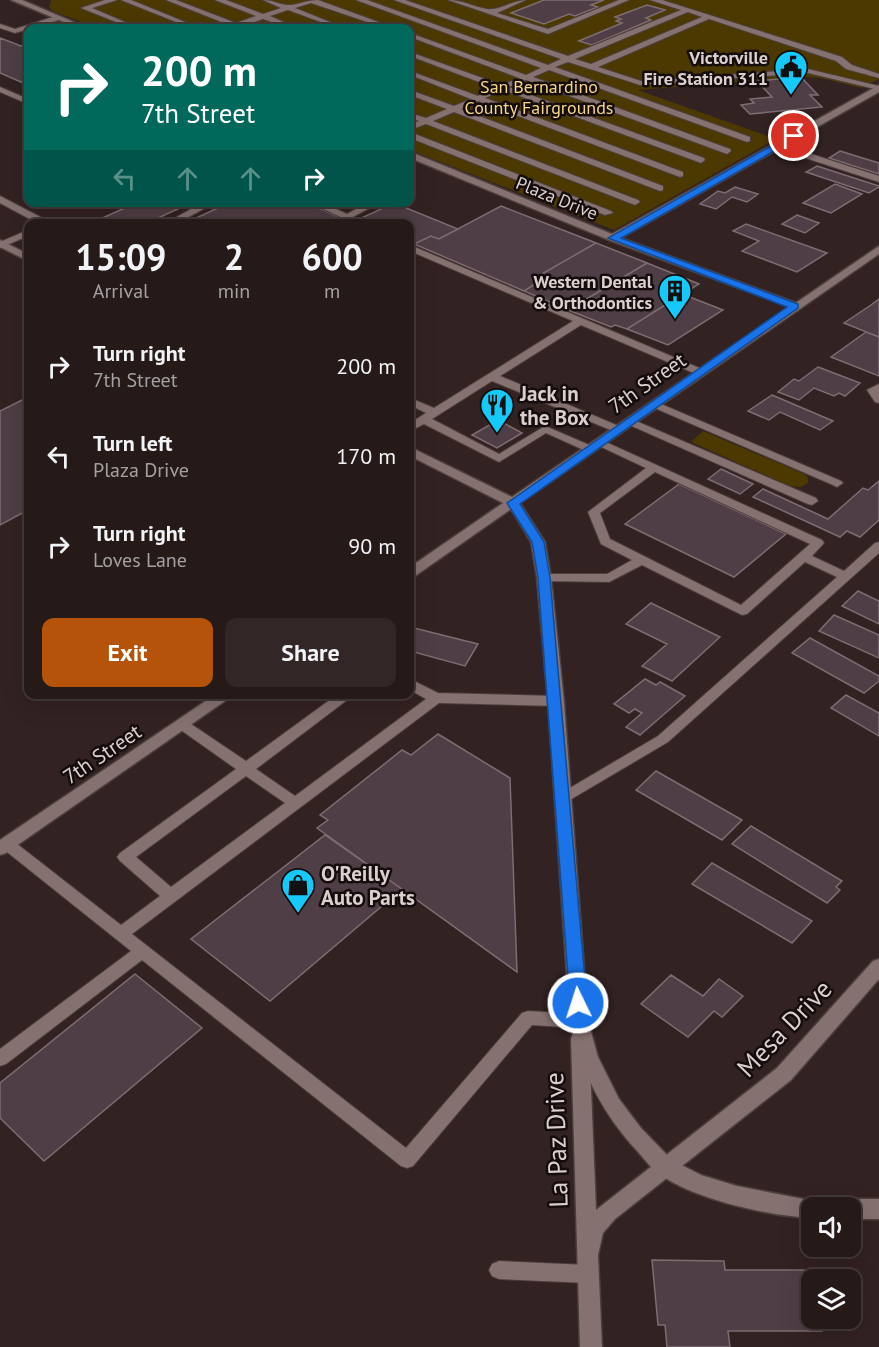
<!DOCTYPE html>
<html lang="en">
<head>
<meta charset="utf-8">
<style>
	body { margin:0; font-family:"PT Sans",sans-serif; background:#322726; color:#f1f3f6; height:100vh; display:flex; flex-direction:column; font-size:22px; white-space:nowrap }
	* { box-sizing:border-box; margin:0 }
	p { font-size:20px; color:#a4a1a2 }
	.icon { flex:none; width:33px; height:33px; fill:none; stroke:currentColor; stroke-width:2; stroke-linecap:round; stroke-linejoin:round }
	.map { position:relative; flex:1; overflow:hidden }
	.sheet { position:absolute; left:24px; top:219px; width:390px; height:480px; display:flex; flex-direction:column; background:#261a19; border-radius:12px; box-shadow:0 6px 24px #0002,0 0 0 2px #423838 }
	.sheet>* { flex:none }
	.guide { position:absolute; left:24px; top:24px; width:390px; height:183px; border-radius:12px; box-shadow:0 6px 24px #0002,0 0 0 2px #423838; background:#00695c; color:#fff; overflow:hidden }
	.tools { position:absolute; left:801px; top:1197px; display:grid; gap:12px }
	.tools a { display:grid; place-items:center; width:60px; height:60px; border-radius:12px; background:#261a19; box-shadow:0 6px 24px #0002,0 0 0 2px #423838; font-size:30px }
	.pin { position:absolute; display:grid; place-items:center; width:51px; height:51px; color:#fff; margin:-26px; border:3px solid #fff; border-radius:50%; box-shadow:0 2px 6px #0007 }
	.me { position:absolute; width:66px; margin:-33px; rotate:356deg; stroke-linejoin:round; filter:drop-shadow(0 0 4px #0008) }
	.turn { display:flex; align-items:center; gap:21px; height:126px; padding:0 18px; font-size:27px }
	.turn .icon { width:78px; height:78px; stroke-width:2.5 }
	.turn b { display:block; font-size:42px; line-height:51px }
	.lanes { display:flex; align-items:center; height:57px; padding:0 18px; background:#0003; justify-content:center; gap:30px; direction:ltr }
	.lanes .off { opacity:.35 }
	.eta { display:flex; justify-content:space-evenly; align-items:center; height:102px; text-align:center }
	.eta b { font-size:36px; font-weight:600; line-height:42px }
	.button { display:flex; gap:12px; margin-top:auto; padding:12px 18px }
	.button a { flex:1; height:69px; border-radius:12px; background:#b45309; color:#fff; font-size:24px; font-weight:600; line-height:69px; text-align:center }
	.button a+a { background:#322726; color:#f1f3f6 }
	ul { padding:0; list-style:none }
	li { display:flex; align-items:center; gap:18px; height:90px; padding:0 18px }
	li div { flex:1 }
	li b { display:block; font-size:22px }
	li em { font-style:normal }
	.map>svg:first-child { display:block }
	.green { fill:#4c3901 }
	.building { fill:#4f3e45; stroke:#7e6c73; stroke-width:1.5 }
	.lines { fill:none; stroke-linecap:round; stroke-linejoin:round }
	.lane-casing { stroke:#4c3e3d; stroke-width:2 }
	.street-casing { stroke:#4c3e3d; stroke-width:3 }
	.secondary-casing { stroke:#4c3e3d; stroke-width:3 }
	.lane { fill:#85716f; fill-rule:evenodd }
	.street { fill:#85716f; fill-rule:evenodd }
	.secondary { fill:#85716f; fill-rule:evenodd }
	.route { fill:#1a73e8; stroke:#114b97; stroke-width:1.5 }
	.labels { text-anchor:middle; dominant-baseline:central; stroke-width:5; stroke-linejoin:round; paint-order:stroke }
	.far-poi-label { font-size:18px; font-weight:bold; fill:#dcd0cf; stroke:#150d0d; text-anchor:end }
	.far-park-label { font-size:18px; fill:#f7d687; stroke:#150d0d }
	.far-street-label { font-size:18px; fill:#dcd0cf; stroke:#150d0d }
	.street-label { font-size:21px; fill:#dcd0cf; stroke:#150d0d }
	.poi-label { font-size:21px; font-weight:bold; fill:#dcd0cf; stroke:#150d0d; text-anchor:start }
	.near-street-label { font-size:26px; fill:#dcd0cf; stroke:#150d0d }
</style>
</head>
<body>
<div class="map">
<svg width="879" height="1347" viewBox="0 0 879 1347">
	<rect width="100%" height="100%" fill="#322221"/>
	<path class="green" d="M51 0H879V79L861 88 821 78 803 77 638 90 776 139 614 230 410 150V28H98L52 11 49 7Z
		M703 431 804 474 808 478V483L801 487 790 486 691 442Z"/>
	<path class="building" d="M544 0H604L591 5 598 7 575 16 569 14 544 24 511 13Z
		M647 5 665 10 646 18 651 20 592 45 579 41 622 23 616 21 621 19 615 17Z
		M0 38 21 46 28 44V85L0 73Z
		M801 77 818 95H810L822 107 750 114 741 105 754 103 750 99 772 97 757 81Z
		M840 151 879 163V174L829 158Z
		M817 166 879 186V187L869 193 806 172Z
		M835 184 862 194 831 213 803 203Z
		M735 187 758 194 747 202 732 197 716 209 700 204 718 191 725 193Z
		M138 202H193L145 224H89Z
		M231 202H306L354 224H183Z
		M394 203 458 229 439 239 431 236 414 244 410 242V224H365L357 220Z
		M501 206 596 243 533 279 540 281 524 291 414 244 431 236 439 239Z
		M797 215 819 223 805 233 782 224Z
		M746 224 827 253 797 272 742 251 759 241 733 231Z
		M596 243 647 263 568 310 524 291 540 281 533 279Z
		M647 263 699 284 627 329 615 325 611 327 568 310Z
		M682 294 723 310 668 345 627 329Z
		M879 299V337L844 323 871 305Z
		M866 332 879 337V376L831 357Z
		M818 367 860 383 845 396 839 393 834 396 814 388 799 400 778 392 794 379 799 381Z
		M772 395 833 421 820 430 780 412 769 420 748 411Z
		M28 397V510L0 525V411Z
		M498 420 522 433 497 448 472 435Z
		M721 469 753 484 740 494 708 479Z
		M879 481V520L860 537 847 531 840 537 753 497 763 489 828 519 863 488 868 490Z
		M679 484 786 534 734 577 625 524Z
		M858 591 879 601V624L842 606Z
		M651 603 720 637 672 681 642 666 667 644 626 624Z
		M834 615 879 635V658L819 631Z
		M410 627 478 644 465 666 410 651Z
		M810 638 879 676V681L864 693 792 653Z
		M645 679 656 685 660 682 685 696 640 735 626 727 642 713 635 709 629 713 614 704Z
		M846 695 879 713V736L831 708Z
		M438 734 510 778 517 972 317 828 328 820 320 815 402 750 411 755Z
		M656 771 742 820 722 840 636 790Z
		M751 826 842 881 836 887 840 890 827 903 732 844Z
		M325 835 402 889 270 1001 191 939Z
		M712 863 812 921 792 943 692 884Z
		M135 974 202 1028 44 1161 0 1118V1083Z
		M671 975 703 996 719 979 743 996 722 1017 714 1011 688 1037 641 1004Z
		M652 1260 724 1261 725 1270H813L815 1277H823V1280H812V1318H830L831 1322H821L822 1331H728L730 1347H667L665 1325H658Z"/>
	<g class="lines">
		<g class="lane-casing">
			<path id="lane" d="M105 0H117L92 8 139 28H131L81 8Z
				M121 0H131L200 28H191Z
				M166 0H176L236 23 256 16 215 0H226L263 14 281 8 263 0C273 0 280 5 288 5 294 6 307 0 318 0L395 28H385L311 3 295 8 345 28H337L288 10 270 16 297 28H289L263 19 243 26V28H225L229 25Z
				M356 0H367L548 65 561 59 394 0H405L568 56 681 10 650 0H662L842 57 852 65 879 74V78L846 69 836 61 709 19 598 67 641 81 808 69 879 86V90L808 73 640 85 568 62 555 67 750 137V141L747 142 549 70 533 77 730 149 731 151 727 154 526 80 509 87 704 158 705 160 701 163 503 90 485 98 683 172V176L680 177 478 101 461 109 663 186V190L660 191 454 112 433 121 638 200 640 202 635 205 426 124 410 130V125L419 121 410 118V113L426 118 447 109 410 95V90L454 106 471 99 410 75V71L478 96 495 88 410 56V52L502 85 519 78 410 37V33L526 75 541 68ZM688 12 702 17 591 64 575 59Z
				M448 0C463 0 474 7 487 9 499 11 513 0 526 0L497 13 548 29 619 0H629L548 34Z
				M56 16H59V20L15 33 0 28V24L15 29Z
				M0 87 28 99V104L0 92Z
				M410 132 611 211 613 213 605 215 410 138Z
				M793 150H799L879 176V182L793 154Z
				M0 196 50 222 51 224H39L0 203Z
				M204 202H216L176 224H164Z
				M308 202H321L347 214 369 202H381L347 220Z
				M28 230V236L0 248V242Z
				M410 245 704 370 705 372 700 375 696 374 581 325 500 376 621 427V431H613L492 381 432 419 499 454 545 426 594 447V451H586L546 433 499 462 424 424 410 431V423L426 413 410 405V398L434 408 573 321 410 251Z
				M879 384V403L875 402 867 390Z
				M654 401 841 481 843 483 837 487 833 485 650 406V402Z
				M629 418 816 498 818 501 812 505 808 504 625 423 623 421Z
				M599 439 822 540 824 543 812 556 844 571 875 543 879 542V553L668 742 563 804 558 803 556 799 558 795 658 736 837 577 805 562 747 614 742 615 642 565 609 582 540 581 538 578 544 574H607L632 560 601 544 588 512 646 468 595 444V440ZM655 472 810 544 741 605 610 539 600 513Z
				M410 679 438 693 556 696 563 701 556 706 439 703 132 934 406 1148 522 1013 528 1011 579 1014 585 1016 587 1021 585 1026 579 1028 532 1025 413 1166 407 1168 401 1166 142 960 6 1064 0 1066V1049L131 951 2 848V840H12L121 925 160 896 120 861 117 857 120 853 236 769 178 728 176 725 178 722H188L246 761 338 694H355L256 769 295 796 426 699 410 690ZM246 776 285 803 171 887 136 857Z
				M499 1261 588 1265 595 1268 598 1274 595 1280 588 1283 499 1279 492 1276 489 1270 492 1264Z"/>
		</g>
		<g class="street-casing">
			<path id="street" d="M11 0H22L88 28H78Z
				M879 85V92L621 238 799 304V308L795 309 609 240 410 158V152L413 153 612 234Z
				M879 959V979L791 1080 615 1219 603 1233 598 1255 602 1347H580L571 1039 573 1033 580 1031 587 1033 589 1039 596 1210 777 1068 873 961Z"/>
		</g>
		<g class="secondary-casing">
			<path id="secondary" d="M0 240 28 254V261L0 247Z
				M879 246V254L520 503 545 542 551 578 564 701 588 1021 598 1057 619 1099 641 1128 672 1160 701 1175 737 1186 819 1202 822 1208H812V1218C769 1216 692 1199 658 1173 651 1168 645 1160 639 1153 603 1115 581 1072 570 1021L548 701 537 578 531 542 511 509 415 576 410 577V567L503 503 410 456V447L512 497Z
				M216 694H235L6 853 0 855V840Z
				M850 1199H879V1219H850V1208H840L843 1202Z"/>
		</g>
		<use href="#lane" class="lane"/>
		<use href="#street" class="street"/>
		<use href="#secondary" class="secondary"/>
	</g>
	<path class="route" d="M794 133 798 136 797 138 621 238 798 304V308L520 504 544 542 550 578 587 1003 584 1008 578 1010 572 1008 570 1003 538 578 532 542 507 503 787 307 608 238Z"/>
	<defs>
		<g id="civic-pin" transform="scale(1.725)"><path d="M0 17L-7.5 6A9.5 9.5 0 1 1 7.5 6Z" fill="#15cafb" stroke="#150d0d"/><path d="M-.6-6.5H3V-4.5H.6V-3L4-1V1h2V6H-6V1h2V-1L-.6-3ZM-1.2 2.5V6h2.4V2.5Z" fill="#111"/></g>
		<g id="building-pin" transform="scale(1.725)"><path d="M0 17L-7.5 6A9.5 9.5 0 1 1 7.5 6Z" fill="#15cafb" stroke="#150d0d"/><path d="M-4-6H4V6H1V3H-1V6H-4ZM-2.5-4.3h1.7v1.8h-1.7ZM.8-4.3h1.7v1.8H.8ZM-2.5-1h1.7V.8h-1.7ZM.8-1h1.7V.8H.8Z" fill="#111"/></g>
		<g id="restaurant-pin" transform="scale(1.725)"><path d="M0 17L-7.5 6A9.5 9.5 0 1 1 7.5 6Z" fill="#15cafb" stroke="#150d0d"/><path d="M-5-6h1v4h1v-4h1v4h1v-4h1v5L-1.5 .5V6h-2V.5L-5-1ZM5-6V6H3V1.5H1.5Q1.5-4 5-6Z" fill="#111"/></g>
		<g id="shop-pin" transform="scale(1.725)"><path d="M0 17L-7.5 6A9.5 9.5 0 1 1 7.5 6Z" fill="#15cafb" stroke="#150d0d"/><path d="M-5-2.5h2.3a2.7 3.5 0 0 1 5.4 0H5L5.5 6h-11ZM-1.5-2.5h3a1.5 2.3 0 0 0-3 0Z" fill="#111"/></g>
	</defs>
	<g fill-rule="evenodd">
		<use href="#civic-pin" x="791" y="67"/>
		<use href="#building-pin" x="675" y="291"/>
		<use href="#restaurant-pin" x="497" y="405"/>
		<use href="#shop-pin" x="298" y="885"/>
	</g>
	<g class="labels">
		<g class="far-poi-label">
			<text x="768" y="57">Victorville<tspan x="768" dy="21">Fire Station 311</tspan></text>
			<text x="652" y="281">Western Dental<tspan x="652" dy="21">&amp; Orthodontics</tspan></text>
		</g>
		<g class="far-park-label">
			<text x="539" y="86">San Bernardino<tspan x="539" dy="21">County Fairgrounds</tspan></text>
		</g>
		<g class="far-street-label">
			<text transform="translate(557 198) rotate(22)">Plaza Drive</text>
		</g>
		<g class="street-label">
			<text transform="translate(647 383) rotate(-35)">7th Street</text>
			<text transform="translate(102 754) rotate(-34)">7th Street</text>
		</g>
		<g class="poi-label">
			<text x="520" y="393">Jack in<tspan x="520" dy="24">the Box</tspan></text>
			<text x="321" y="873">O'Reilly<tspan x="321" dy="24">Auto Parts</tspan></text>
		</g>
		<g class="near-street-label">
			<text transform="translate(784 1028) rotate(-46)">Mesa Drive</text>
			<text transform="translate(556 1140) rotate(-92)">La Paz Drive</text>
		</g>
	</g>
</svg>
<div class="tools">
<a><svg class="icon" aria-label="sound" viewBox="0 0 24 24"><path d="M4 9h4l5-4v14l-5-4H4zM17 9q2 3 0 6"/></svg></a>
<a><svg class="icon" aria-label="layers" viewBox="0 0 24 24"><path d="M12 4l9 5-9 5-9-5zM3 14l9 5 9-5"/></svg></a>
</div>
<div class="pin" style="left:794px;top:136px;background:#d93025"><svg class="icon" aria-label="arrive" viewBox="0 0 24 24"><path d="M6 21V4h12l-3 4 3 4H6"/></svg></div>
<svg class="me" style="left:578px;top:1003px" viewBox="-20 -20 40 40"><circle r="17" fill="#1a73e8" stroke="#fff" stroke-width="3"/><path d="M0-11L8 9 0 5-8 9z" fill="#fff"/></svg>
<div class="guide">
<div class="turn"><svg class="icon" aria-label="right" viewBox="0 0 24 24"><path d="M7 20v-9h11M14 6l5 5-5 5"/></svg><div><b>200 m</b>7th Street</div></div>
<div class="lanes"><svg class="icon off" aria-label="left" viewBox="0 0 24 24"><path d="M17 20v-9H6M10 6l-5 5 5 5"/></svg><svg class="icon off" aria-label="ahead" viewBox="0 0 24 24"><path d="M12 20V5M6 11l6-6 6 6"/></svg><svg class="icon off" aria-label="ahead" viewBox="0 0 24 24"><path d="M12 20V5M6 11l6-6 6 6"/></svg><svg class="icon" aria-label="right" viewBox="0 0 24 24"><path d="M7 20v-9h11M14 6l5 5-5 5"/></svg></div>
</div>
<section class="sheet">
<div class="eta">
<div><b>15:09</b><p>Arrival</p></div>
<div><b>2</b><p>min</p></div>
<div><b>600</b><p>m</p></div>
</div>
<ul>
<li><svg class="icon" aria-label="right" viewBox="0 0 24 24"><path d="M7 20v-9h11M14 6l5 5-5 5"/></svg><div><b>Turn right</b><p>7th Street</p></div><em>200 m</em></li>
<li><svg class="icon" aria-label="left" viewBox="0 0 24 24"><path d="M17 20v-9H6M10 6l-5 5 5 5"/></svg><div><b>Turn left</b><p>Plaza Drive</p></div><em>170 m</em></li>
<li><svg class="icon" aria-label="right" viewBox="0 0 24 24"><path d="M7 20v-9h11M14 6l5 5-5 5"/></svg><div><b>Turn right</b><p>Loves Lane</p></div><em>90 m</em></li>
</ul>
<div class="button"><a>Exit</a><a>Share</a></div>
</section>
</div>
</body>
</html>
